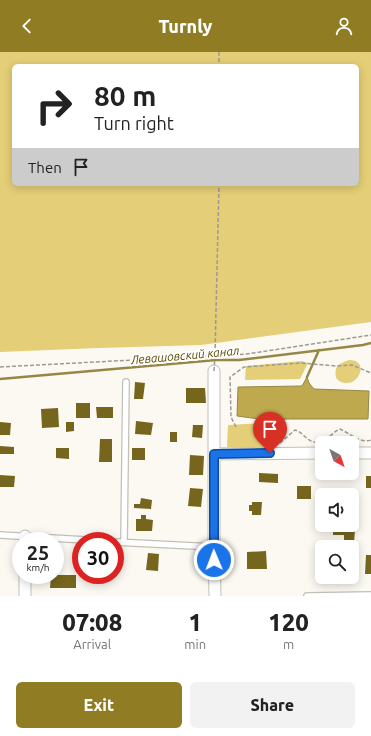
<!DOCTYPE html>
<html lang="en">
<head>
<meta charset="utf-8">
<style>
	body { margin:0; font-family:Ubuntu,sans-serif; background:#f2f2f2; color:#222; height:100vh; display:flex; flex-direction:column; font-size:15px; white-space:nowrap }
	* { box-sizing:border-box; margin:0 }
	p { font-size:13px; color:#767676 }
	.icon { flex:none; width:22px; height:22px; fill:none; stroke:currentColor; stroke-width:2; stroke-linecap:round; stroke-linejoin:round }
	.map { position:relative; height:544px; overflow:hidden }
	.sheet { display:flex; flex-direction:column; background:#fff; flex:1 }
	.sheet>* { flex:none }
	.guide { position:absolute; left:12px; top:12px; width:347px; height:122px; border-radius:6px; box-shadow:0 2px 10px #0003; background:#fff; color:#222; overflow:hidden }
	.needle { width:26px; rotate:140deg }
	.buttons { position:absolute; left:315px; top:384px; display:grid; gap:8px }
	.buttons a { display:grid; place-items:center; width:44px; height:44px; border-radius:6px; background:#fff; box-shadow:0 2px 10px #0003; font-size:20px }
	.speed { position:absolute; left:12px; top:480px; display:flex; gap:8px; font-size:20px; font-weight:700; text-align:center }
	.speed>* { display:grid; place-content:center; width:52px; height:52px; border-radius:50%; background:#fff; box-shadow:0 2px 10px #0003; line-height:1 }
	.speed small { font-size:10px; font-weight:400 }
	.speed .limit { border:6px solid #d22; background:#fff; color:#111 }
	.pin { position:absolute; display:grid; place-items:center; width:34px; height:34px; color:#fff; margin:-41px -17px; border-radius:50% 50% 50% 0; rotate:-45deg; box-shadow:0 0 4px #0007 }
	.pin .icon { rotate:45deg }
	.me { position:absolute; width:44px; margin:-22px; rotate:359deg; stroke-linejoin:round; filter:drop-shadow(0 0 3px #0008) }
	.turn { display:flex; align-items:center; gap:14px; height:84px; padding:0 16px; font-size:18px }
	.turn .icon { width:52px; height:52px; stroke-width:2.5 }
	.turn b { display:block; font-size:28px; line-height:34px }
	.then { display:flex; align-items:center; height:38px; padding:0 16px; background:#0003; gap:8px; font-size:15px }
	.eta { display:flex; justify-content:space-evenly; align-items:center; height:68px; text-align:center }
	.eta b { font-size:24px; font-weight:800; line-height:28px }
	.action { display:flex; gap:8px; margin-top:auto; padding:8px 16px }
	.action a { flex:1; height:46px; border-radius:6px; background:#907c22; color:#fff; font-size:16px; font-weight:800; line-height:46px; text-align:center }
	.action a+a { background:#f2f2f2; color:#222 }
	header { display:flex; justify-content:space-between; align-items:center; height:52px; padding:0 16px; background:#907c22; color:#fff; font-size:18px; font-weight:800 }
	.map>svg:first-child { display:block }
	.green { fill:#e4ce77; fill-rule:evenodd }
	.water { fill:#bfa94e; stroke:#968746 }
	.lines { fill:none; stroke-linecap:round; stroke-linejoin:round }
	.stream { stroke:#968746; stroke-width:2.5 }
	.building { fill:#75651d }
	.lane-casing { stroke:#c1c0b8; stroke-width:8 }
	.street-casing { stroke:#c1c0b8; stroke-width:13 }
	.path { stroke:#9c9a95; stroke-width:1.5; stroke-dasharray:4 2; stroke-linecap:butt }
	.lane { stroke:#fff; stroke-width:5.5 }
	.street { stroke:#fff; stroke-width:11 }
	.path-bridge { stroke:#9c9a95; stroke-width:1.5; stroke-dasharray:4 2; stroke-linecap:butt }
	.route-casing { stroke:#114b97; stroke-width:10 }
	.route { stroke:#1a73e8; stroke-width:7 }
	.labels { text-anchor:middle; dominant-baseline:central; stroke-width:4; stroke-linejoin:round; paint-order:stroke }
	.water-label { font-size:12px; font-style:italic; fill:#5b4b00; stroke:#fff }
</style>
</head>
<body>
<header><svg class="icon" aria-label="back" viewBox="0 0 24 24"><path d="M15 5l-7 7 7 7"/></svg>Turnly<svg class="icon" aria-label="person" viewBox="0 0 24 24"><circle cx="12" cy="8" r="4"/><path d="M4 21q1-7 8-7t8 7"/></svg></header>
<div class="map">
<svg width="371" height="544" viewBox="0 0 371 544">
	<rect width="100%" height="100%" fill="#fbf9f2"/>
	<path class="green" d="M0 0H371V270L201 293 98 296 0 300ZM14 14H357V132H14Z
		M349 308C371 308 358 337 341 330 339 329 338 328 336 326 334 314 338 312 349 308Z
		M302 309 308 311 300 327 245 328 246 314Z
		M264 371C273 378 278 385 268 395H227L228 373Z"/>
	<path class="water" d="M307 325 309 331 314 337 369 339 368 367H286L278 369 274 372 266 368 237 364 238 335 302 334Z"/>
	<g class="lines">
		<path class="stream" d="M307 325 319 298
			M0 327 216 308H239L363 293 371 291"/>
	</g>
	<path class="building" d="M135 330 145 331 143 347H134Z
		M186 336H205L206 351H186Z
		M76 351H90V366H76Z
		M96 355H113V366H97Z
		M58 356 59 375 42 376 41 357Z
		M136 369 153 371 151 383 135 382Z
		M0 370 11 371 10 383H0Z
		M66 370H74V379L66 380Z
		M193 373H203L202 386 192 385Z
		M170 380H177V390H170Z
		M100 387H112V410H99Z
		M0 394 14 395V402H0Z
		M56 396H69V407L56 406Z
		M132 396H145V408H132Z
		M190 403 204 404 203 423H189Z
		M259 421 278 422V431L259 430Z
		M0 423 15 424 14 435H0Z
		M366 424H371V436H366Z
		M297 434H311V447H297Z
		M190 436 203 437 201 455 188 454Z
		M342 440H356V457H352V443H342Z
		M141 446 152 448 151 457 134 456V452H140Z
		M252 450H262L261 463H252V459H249V453H252Z
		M141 463H146V467L153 468 152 479H136V467H141Z
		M333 477 355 478 354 491 344 490V483H333Z
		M80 493H81V509H79Z
		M316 494H322V518H315Z
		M266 499 267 517H247V500Z
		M148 501 159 502 158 519 146 518Z
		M366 503H371V522H365Z
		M51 523H76V536H50Z"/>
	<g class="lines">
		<g class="lane-casing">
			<path id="lane" d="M0 483 103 489
				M115 490 214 495
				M124 490 126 330
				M307 544 371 543"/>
		</g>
		<g class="street-casing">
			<path id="street" d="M214 319V495L215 544
				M352 401H371
				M214 402 322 401
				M25 489V484
				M25 544V523"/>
		</g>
		<path class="path" d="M219 0V14
			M215 302 219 132
			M0 315 247 302 371 283
			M236 375 231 365 230 325 244 315 301 311 336 314 352 313 371 321
			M320 390H323L336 379 340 377C349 381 361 392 371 388
			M280 391 295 378C303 380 306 389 315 390"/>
		<use href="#lane" class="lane"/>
		<use href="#street" class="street"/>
		<path class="path-bridge" d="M214 319 215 302"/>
	</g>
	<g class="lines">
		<g class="route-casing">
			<path id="route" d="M214 508V402L270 401"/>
		</g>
		<use href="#route" class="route"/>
	</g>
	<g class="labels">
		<g class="water-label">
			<text transform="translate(185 303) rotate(-5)">Левашовский канал</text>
		</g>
	</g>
</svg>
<div class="buttons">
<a><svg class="needle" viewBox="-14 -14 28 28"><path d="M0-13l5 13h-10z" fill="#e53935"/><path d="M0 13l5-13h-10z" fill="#767676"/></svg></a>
<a><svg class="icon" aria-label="sound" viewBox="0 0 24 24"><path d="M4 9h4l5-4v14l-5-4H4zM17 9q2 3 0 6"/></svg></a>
<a><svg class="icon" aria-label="search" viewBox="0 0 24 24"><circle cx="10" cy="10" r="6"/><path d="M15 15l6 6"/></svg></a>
</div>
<div class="speed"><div>25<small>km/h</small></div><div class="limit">30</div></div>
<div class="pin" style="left:270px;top:401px;background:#d93025"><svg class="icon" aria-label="arrive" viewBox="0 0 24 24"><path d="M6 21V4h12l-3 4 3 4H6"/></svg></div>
<svg class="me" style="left:214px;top:508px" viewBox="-20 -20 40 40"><circle r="17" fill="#1a73e8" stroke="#fff" stroke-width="3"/><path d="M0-11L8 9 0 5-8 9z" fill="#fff"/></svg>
<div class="guide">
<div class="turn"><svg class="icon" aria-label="right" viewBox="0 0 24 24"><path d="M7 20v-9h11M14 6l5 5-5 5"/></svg><div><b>80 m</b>Turn right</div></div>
<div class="then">Then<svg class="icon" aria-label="arrive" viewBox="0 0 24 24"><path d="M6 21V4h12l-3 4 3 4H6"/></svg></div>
</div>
</div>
<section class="sheet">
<div class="eta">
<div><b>07:08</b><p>Arrival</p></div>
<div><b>1</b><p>min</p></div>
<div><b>120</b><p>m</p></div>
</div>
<div class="action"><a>Exit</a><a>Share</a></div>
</section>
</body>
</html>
